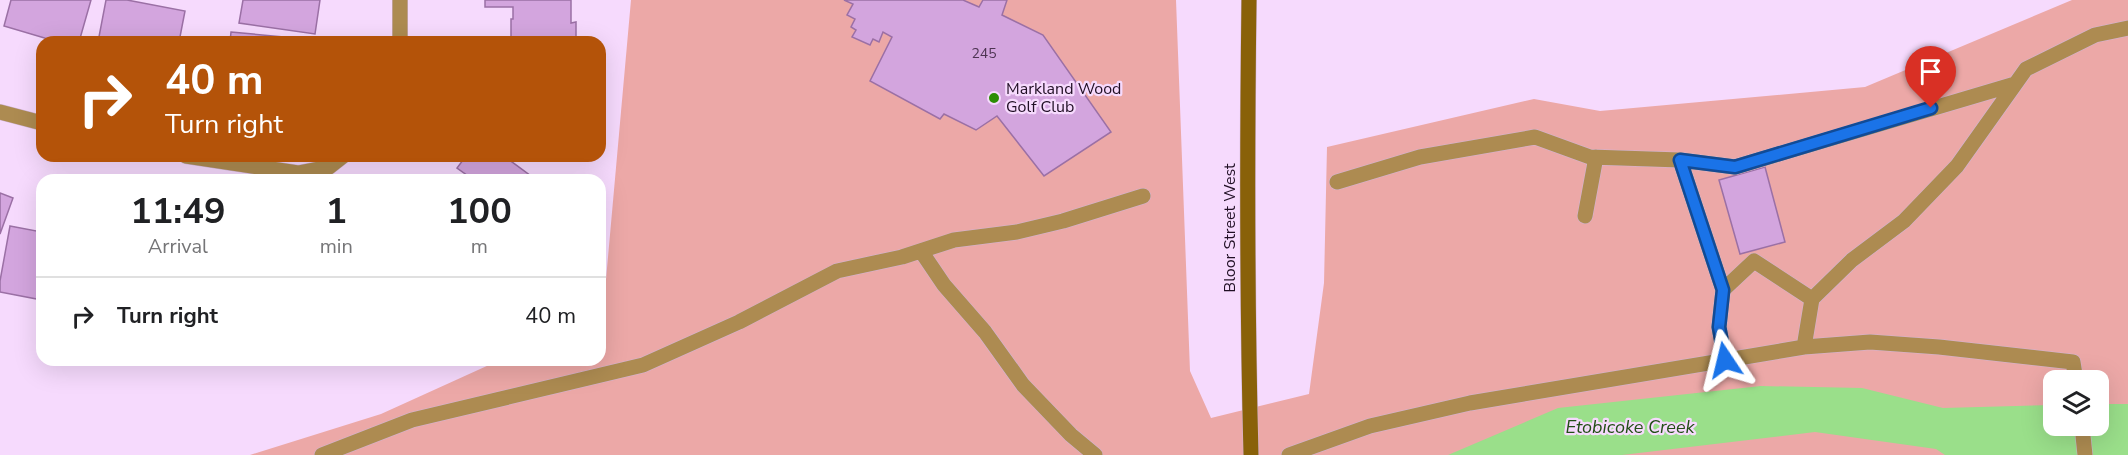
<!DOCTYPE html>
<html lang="en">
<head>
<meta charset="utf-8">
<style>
	body { margin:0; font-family:"Nunito Sans",sans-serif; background:#f2f2f2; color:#202124; height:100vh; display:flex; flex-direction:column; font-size:22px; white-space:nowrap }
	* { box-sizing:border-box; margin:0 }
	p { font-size:20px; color:#757577 }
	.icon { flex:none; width:33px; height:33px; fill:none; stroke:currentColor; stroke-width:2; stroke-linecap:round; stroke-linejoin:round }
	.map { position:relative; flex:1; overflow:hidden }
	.details { position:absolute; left:36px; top:174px; width:570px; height:192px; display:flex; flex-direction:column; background:#fff; border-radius:18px; box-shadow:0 6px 24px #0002 }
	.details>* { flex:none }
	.hud { position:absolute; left:36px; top:36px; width:570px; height:126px; border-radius:18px; box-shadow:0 6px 24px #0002; background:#b45309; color:#fff; overflow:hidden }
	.tools { position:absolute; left:2043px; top:370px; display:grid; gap:12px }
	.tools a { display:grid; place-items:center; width:66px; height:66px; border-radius:12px; background:#fff; box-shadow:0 6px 24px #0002; font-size:30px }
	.pin { position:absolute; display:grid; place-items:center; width:51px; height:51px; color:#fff; margin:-62px -26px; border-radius:50% 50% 50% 0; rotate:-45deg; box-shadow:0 0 6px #0007 }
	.pin .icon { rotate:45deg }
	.me { position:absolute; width:66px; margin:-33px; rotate:350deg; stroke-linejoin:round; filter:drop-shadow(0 0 4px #0008) }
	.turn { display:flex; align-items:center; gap:21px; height:126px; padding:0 30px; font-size:27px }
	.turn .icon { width:78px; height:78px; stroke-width:2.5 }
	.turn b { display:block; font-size:42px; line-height:51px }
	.eta { display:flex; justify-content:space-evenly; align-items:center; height:102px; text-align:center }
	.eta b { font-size:36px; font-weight:700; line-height:42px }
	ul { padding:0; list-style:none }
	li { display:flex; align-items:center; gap:18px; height:78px; padding:0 30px; border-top:2px solid #e0e0e0 }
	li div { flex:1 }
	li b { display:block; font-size:22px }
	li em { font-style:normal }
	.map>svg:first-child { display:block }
	.green { fill:#eca8a7; fill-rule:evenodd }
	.water { fill:#9adf8a }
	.building { fill:#d3a5de; stroke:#9b70a5; stroke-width:1.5 }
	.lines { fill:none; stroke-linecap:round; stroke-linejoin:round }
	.service-casing { stroke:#cfb5d6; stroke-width:16 }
	.minor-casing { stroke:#cfb5d6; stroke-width:16 }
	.secondary-casing { stroke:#cfb5d6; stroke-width:16 }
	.service { stroke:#ad8b51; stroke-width:15 }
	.minor { stroke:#ad8b51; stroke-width:15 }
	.secondary { stroke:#896109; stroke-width:15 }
	.route-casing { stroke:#114b97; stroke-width:15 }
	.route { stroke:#1a73e8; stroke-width:10 }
	.poi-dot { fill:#2c8e04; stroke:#f6dafd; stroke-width:2 }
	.labels { text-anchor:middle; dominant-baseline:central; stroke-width:4.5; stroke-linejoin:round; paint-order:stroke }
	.number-label { font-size:14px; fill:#4d3452 }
	.poi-label { font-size:16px; fill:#200f24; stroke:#f6dafd; text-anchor:start }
	.street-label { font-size:16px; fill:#200f24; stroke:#f6dafd }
	.water-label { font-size:18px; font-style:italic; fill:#224e16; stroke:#f6dafd }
</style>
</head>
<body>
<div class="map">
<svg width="2128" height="455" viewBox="0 0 2128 455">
	<rect width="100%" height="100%" fill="#f6dafd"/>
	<path class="green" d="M631 0H1176L1190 371 1211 418 1309 394 1324 283 1327 147 1534 99 1600 111 1865 87 2072 0H2128V455H250L381 414 500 360H600V314L603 313ZM2054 381H2098V426H2054Z"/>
	<path class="water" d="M1761 386 1862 388 1943 408 2053 405 2054 426H2098L2099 404H2128V455H1945L1936 449 1815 432 1622 455H1448L1558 408Z"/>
	<path class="building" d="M11 0H91L79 42H58L4 26Z
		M106 0H127L185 11 179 42H98Z
		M243 0H320L315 34 239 23Z
		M485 0H571V23L576 22V42H511V19H513V7H485Z
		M844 0H963L979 7 983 0H1007L1002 15 1043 35 1111 132 1044 176 997 116 976 130 944 114 940 119 870 81 892 37 883 32 879 42 873 39 870 45 852 37 856 30 851 27 855 19 847 15 853 4Z
		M231 32 305 39V42H230Z
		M466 156H504L531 176 529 180H465L468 176 457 168Z
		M1765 167 1785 242 1740 254 1719 180Z
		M0 193 13 198 0 234Z
		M10 226 42 232V300L0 292V281Z"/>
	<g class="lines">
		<g class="service-casing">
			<path id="service" d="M1680 160 1735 167 2015 84
				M1337 182 1420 157 1535 137 1590 157 1680 160 1723 290
				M1585 216 1596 157
				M921 251 944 285 985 332 1023 385 1071 435 1095 455
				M1725 360 1719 327 1723 290 1754 261 1812 299
				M2076 381 2073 362 1939 347 1870 342 1804 347 1812 299 1852 260 1904 221 1957 166 2026 69 2095 35 2128 28
				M2082 426 2085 455
				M322 455 412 420 643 365 739 322 837 271 902 257 954 240 1017 232 1063 221 1143 196
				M1289 455 1370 426 1470 403 1804 347"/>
		</g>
		<g class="minor-casing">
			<path id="minor" d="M400 0V42
				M0 112 42 123
				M186 156 298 173 329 167 343 156"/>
		</g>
		<g class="secondary-casing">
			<path id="secondary" d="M1249 0C1247 152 1247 303 1251 455"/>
		</g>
		<use href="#service" class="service"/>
		<use href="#minor" class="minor"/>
		<use href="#secondary" class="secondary"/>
	</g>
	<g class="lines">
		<g class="route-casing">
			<path id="route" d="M1725 360 1719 327 1723 290 1680 160 1735 167 1931 108"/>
		</g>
		<use href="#route" class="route"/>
	</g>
	<circle class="poi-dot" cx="994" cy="98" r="6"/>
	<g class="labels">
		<g class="number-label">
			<text x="984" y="53">245</text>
		</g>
		<g class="poi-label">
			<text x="1006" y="89">Markland Wood<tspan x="1006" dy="18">Golf Club</tspan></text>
		</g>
		<g class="street-label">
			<text transform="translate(1230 228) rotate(-90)">Bloor Street West</text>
		</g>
		<g class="water-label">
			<text x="1630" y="427">Etobicoke Creek</text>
		</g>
	</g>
</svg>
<div class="tools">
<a><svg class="icon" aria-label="layers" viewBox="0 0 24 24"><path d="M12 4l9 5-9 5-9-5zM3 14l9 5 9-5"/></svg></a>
</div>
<div class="pin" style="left:1931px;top:108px;background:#d93025"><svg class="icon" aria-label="arrive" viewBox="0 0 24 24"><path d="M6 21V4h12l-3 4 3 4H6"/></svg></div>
<svg class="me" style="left:1725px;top:360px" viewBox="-20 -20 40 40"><path d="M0-17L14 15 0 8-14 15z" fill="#1a73e8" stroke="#fff" stroke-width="4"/></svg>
<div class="hud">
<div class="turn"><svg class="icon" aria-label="right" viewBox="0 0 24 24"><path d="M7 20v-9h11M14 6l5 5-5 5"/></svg><div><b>40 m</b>Turn right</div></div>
</div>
<section class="details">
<div class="eta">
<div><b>11:49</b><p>Arrival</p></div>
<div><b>1</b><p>min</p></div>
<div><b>100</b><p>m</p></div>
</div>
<ul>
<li><svg class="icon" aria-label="right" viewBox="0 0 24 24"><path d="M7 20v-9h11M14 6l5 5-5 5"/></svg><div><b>Turn right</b></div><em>40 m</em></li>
</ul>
</section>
</div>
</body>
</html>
